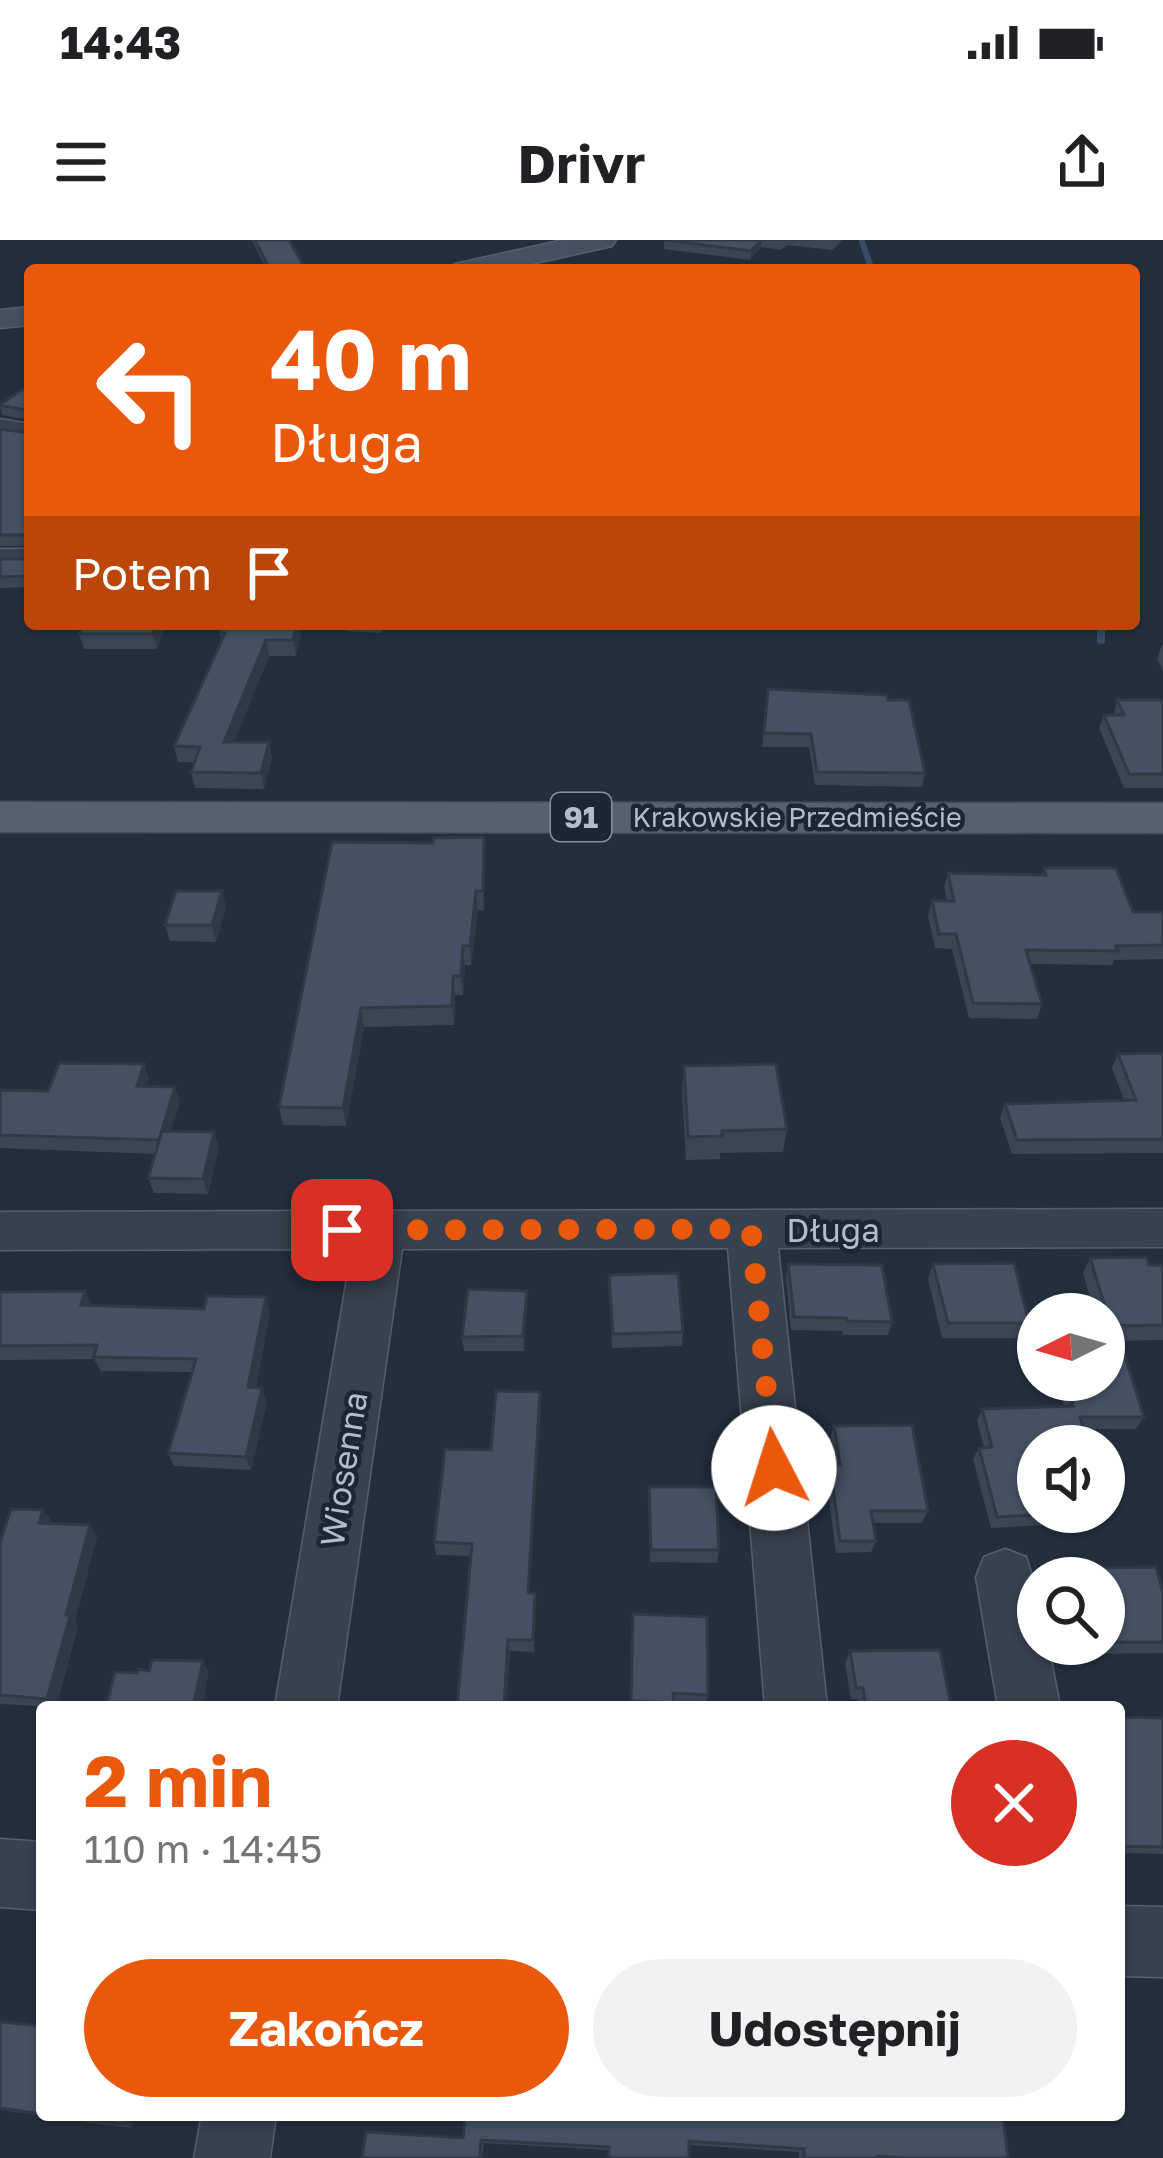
<!DOCTYPE html>
<html lang="pl">
<head>
<meta charset="utf-8">
<style>
	body { margin:0; font-family:"Golos Text",sans-serif; background:#f2f2f2; color:#202124; height:100vh; display:flex; flex-direction:column; font-size:45px; white-space:nowrap }
	* { box-sizing:border-box; margin:0 }
	p { font-size:39px; color:#757577 }
	.icon { flex:none; width:66px; height:66px; fill:none; stroke:currentColor; stroke-width:2; stroke-linecap:round; stroke-linejoin:round }
	.map { position:relative; flex:1; overflow:hidden }
	.side { position:absolute; left:36px; top:1461px; width:1089px; height:420px; display:flex; flex-direction:column; background:#fff; border-radius:12px; box-shadow:0 3px 9px #0004 }
	.side>* { flex:none }
	.hud { position:absolute; left:24px; top:24px; width:1116px; height:366px; border-radius:12px; box-shadow:0 3px 9px #0004; background:#ea580c; color:#fff; overflow:hidden }
	.needle { width:78px; rotate:265deg }
	.fabs { position:absolute; left:1017px; top:1053px; display:grid; gap:24px }
	.fabs a { display:grid; place-items:center; width:108px; height:108px; border-radius:50%; background:#fff; box-shadow:0 3px 9px #0004; font-size:60px }
	.pin { position:absolute; display:grid; place-items:center; width:102px; height:102px; color:#fff; margin:-51px; border-radius:24px; box-shadow:0 6px 18px #0006 }
	.me { position:absolute; width:132px; margin:-66px; rotate:355deg; stroke-linejoin:round; filter:drop-shadow(0 0 9px #0008) }
	.turn { display:flex; align-items:center; gap:42px; height:252px; padding:0 48px; font-size:54px }
	.turn .icon { width:156px; height:156px; stroke-width:2.5 }
	.turn b { display:block; font-size:84px; line-height:102px }
	.then { display:flex; align-items:center; height:114px; padding:0 48px; background:#0003; gap:24px; font-size:45px }
	.round { display:grid; place-items:center; flex:none; width:126px; height:126px; border-radius:63px; background:#f2f2f2 }
	.head { display:flex; align-items:center; justify-content:space-between; height:204px; padding:0 48px }
	h1 { font-size:72px; font-weight:700; line-height:90px; color:#ea580c }
	.button { display:flex; gap:24px; margin-top:auto; padding:24px 48px }
	.button a { flex:1; height:138px; border-radius:72px; background:#ea580c; color:#fff; font-size:48px; font-weight:700; line-height:138px; text-align:center }
	.button a+a { background:#f2f2f2; color:#202124 }
	.status { display:flex; justify-content:space-between; align-items:center; height:84px; padding:0 60px; background:#fff; direction:ltr }
	.status svg { height:33px; fill:currentColor }
	header { display:flex; justify-content:space-between; align-items:center; height:156px; padding:0 48px; background:#fff; font-size:54px; font-weight:700 }
	.map>svg:first-child { display:block }
	.lines { fill:none; stroke-linecap:round; stroke-linejoin:round }
	.stream-far1 { stroke:#394c67; stroke-width:6 }
	.stream { stroke:#394c67; stroke-width:8 }
	.street-casing { stroke:#565f6c; stroke-width:3 }
	.secondary-casing { stroke:#565f6c; stroke-width:3 }
	.primary-casing { stroke:#414a57; stroke-width:3 }
	.street { fill:#38414e; fill-rule:evenodd }
	.secondary { fill:#465061; fill-rule:evenodd }
	.primary { fill:#56606e; fill-rule:evenodd }
	.wall { fill:#3b4654 }
	.shaded-wall { fill:#303945 }
	.building { fill:#455162; stroke:#303945; stroke-width:3 }
	.route { stroke:#ea580c; stroke-width:21; stroke-dasharray:0 37.8 }
	.labels { text-anchor:middle; dominant-baseline:central; stroke-width:9; stroke-linejoin:round; paint-order:stroke }
	.far-street-label { font-size:27px; fill:#b4bcc9; stroke:#1d2633 }
	.shield { fill:#1d2633; stroke:#878f9c; stroke-width:3 }
	.shield-label { font-size:30px; font-weight:bold; fill:#b4bcc9 }
	.street-label { font-size:33px; fill:#b4bcc9; stroke:#1d2633 }
</style>
</head>
<body>
<div class="status"><b>14:43</b><svg viewBox="0 0 49 12"><path d="M0 12V9h3v3zM5 12V6h3v6zM10 12V3h3v9zM15 12V0h3v12zM26 1h20v11H26zM47 4h2v5h-2z"/></svg></div>
<header><svg class="icon" aria-label="menu" viewBox="0 0 24 24"><path d="M4 6h16M4 12h16M4 18h16"/></svg>Drivr<svg class="icon" aria-label="share" viewBox="0 0 24 24"><path d="M12 15V3M7 8l5-5 5 5M5 13v7h14v-7"/></svg></header>
<div class="map">
<svg width="1163" height="1918" viewBox="0 0 1163 1918">
	<rect width="100%" height="100%" fill="#242f3e"/>
	<g class="lines">
		<path class="stream-far1" d="M862 2 872 30"/>
		<path class="stream" d="M1101 384V400"/>
		<g class="street-casing">
			<path id="street" d="M0 179 30 184V200L0 195Z
				M0 309H30V327H0Z
				M1163 969V1007L778 1008 827 1467H765L728 1008 402 1009 337 1467H275L352 1009 0 1010V972Z
				M1005 1309 1026 1317 1038 1355V1404H1048L1060 1467H998L976 1337 984 1317Z
				M0 1599 42 1602V1670L0 1667Z
				M1119 1666 1163 1667V1737L1119 1736Z
				M202 1875H276L270 1918H194Z"/>
		</g>
		<g class="secondary-casing">
			<path id="secondary" d="M563 0H616L612 6 504 30H450L455 24Z
				M30 67V85L0 88V70Z"/>
		</g>
		<g class="primary-casing">
			<path id="primary" d="M0 562 1163 563V593L0 592Z"/>
		</g>
		<use href="#street" class="street"/>
		<use href="#secondary" class="secondary"/>
		<use href="#primary" class="primary"/>
	</g>
	<path class="wall" d="M252 0H289L306 30H267Z
		M842 0 833 10 787 5 781 10 761 7 750 20 664 9V1Z
		M30 147V180L2 175 0 164Z
		M0 189 30 193V190V347L0 348V319H30V306H0Z
		M166 384 157 409H84L79 394Z
		M303 384 296 416H269L234 502H269L272 518 264 549 195 548 191 532 195 522H178L174 506 222 401 220 393Z
		M345 384H385L381 393 346 391Z
		M1162 405H1163V431L1157 419Z
		M768 449 888 460 925 533 922 547 815 545 809 507H762Z
		M1117 460H1163V548H1124L1099 488 1104 475H1114Z
		M484 597V670H478L471 725H465L463 755H455L454 785 364 787 346 886 283 885 279 867 433 603Z
		M1044 628 1133 672H1163V719L1114 720 1112 725 1031 724 1042 764 1037 779 969 778 952 709 935 708 928 676 932 661H947L944 647 948 633 1042 635Z
		M222 651 226 667 216 702 170 701 165 685Z
		M1163 813V913L1012 914 1000 878 1005 864 1124 860 1112 828 1118 814Z
		M684 826 787 889 783 912 720 913V919L686 920 682 849Z
		M149 838 146 846 180 861 171 891 214 892 219 907 208 954 154 953 148 938 155 914 0 908V850L48 851Z
		M1090 1018 1163 1025V1100L1104 1101V1074H1095L1083 1033Z
		M788 1024 892 1082 888 1095H843L842 1091 791 1090 786 1037Z
		M933 1024 1029 1083 1022 1098H942L928 1039Z
		M609 1035 683 1092 682 1106 612 1108Z
		M527 1051 524 1111H464L462 1097Z
		M0 1052 92 1066 270 1071 256 1148H262L267 1162 251 1230 174 1226 168 1213 192 1132 101 1131 94 1119 0 1120Z
		M1056 1140H1104L1144 1177 1136 1189H1084L1038 1206V1272L1049 1274 1043 1285 991 1288 973 1219 979 1208 984 1207 977 1181 982 1169 1064 1166Z
		M540 1152 529 1353H535L534 1412 510 1411 506 1467H457L471 1316 436 1315 434 1302 491 1210Z
		M834 1186 928 1271 922 1283H873L876 1301 871 1312 836 1313 826 1237 830 1225 834 1224 830 1199Z
		M649 1247 719 1310 717 1323 650 1322Z
		M43 1270 51 1281 50 1284 97 1296 75 1382 78 1386 56 1467 0 1464V1302Z
		M1085 1328 1163 1353V1413L1095 1414 1092 1404H1104V1338H1078Z
		M633 1374 708 1455 705 1467H630Z
		M850 1411 951 1467H859L858 1459H851L845 1423Z
		M1119 1477 1163 1478V1614L1119 1613Z
		M0 1782 42 1786V1875H134L131 1888 0 1870Z
		M465 1875 1008 1918H799V1912L689 1905 608 1910 484 1903 482 1918H362L463 1898Z"/>
	<path class="shaded-wall" d="M762 0 761 7 750 20 751 11Z
		M156 384H166L157 409 153 394Z
		M297 384H303L296 416 293 400Z
		M266 400 269 416 228 518 224 502Z
		M269 502 272 518 264 549 261 533Z
		M484 597 485 616 484 670 483 651Z
		M222 651 226 667 216 702 212 685Z
		M476 651 478 670 471 725 470 706Z
		M463 706 465 725 463 755 461 736Z
		M453 736 455 755 454 785 452 766Z
		M361 768 364 787 346 886 343 868Z
		M144 824 149 838 142 860 137 846Z
		M175 847 180 861 164 914 159 900Z
		M214 892 219 907 208 954 203 939Z
		M85 1051 92 1065H81Z
		M527 1051V1066L524 1111 523 1096Z
		M266 1057 270 1071 253 1161 248 1147Z
		M262 1148 267 1162 251 1230 246 1217Z
		M540 1152 541 1166 529 1365 528 1353Z
		M43 1270 51 1281 47 1294 39 1283Z
		M90 1285 97 1296 75 1382 78 1386 55 1467 47 1459Z
		M508 1400 510 1411 506 1467H504Z
		M203 1421 209 1432 203 1467H193Z
		M125 1875H134L131 1888 123 1884Z"/>
	<path class="building" d="M255 0H289L306 30H270Z
		M665 0H761L751 11Z
		M27 146 30 147V171L0 165Z
		M0 189 30 193V190V336L0 337V319H30V295H0Z
		M83 384H156L153 394H79Z
		M223 384H297L293 400H266L224 502H269L261 533 191 532 200 507 174 506 225 393H220Z
		M768 449 887 455 888 460H909L925 533 817 532 811 494 764 493Z
		M1117 460H1163V534H1129L1104 475H1124Z
		M484 597 483 651H476L470 706H463L461 736H453L452 766 361 768 343 868 279 867 332 602 433 603V598Z
		M1044 628H1116L1133 672H1163V705L1116 706 1118 711 1026 710 1042 764 973 763 956 694H939L932 661H954L948 633 1046 635Z
		M176 651H222L212 685H165Z
		M1163 813V899L1017 900 1005 864 1136 860 1118 814Z
		M59 823 144 824 137 846 175 847 159 900 0 895V850L48 851Z
		M776 824 787 889 722 891V896L688 897 684 826Z
		M162 891 214 892 203 939 148 938Z
		M1146 1017 1149 1025H1163V1085L1111 1086 1090 1018Z
		M1014 1023 1029 1083H948L933 1024Z
		M788 1024 882 1025 892 1082 847 1081 846 1078 794 1077Z
		M678 1033 683 1092 613 1094 609 1035Z
		M468 1049 527 1051 523 1096 462 1097Z
		M85 1051 81 1065 204 1069 207 1056 266 1057 248 1147 262 1148 246 1217 168 1213 196 1119 94 1117 97 1105 0 1106V1052Z
		M1104 1113H1124L1144 1177H1080L1089 1206H1038V1272H1049V1274L997 1277 979 1208 992 1207 982 1169 1073 1166 1066 1140H1104Z
		M496 1151 540 1152 528 1353H535L533 1400H508L504 1467H457L472 1304 434 1302 445 1209 491 1210Z
		M912 1185 928 1271H871L876 1301H840L830 1225 840 1224 834 1186Z
		M649 1247H716L719 1310H651Z
		M11 1269 43 1270 39 1283 90 1285 66 1375 70 1376 47 1459 0 1455V1302Z
		M1156 1327 1163 1353V1402H1104V1338H1087L1085 1328Z
		M633 1374 707 1377 708 1455 673 1453 674 1463 631 1461Z
		M940 1410 951 1467H866L863 1448H856L850 1411Z
		M152 1420 203 1421 193 1467H106L115 1432 137 1433 139 1429 149 1431Z
		M1119 1477 1163 1478V1607L1119 1606Z
		M0 1782 42 1786V1874L0 1868Z
		M51 1875H125L123 1884Z
		M465 1875H1003L1008 1918H905L878 1916V1918H804V1909L689 1901V1918H609V1907L481 1900 480 1918H362L366 1892 463 1898Z"/>
	<g class="lines">
		<path class="route" d="M342 990 751 989 774 1228"/>
	</g>
	<g class="labels">
		<g class="far-street-label">
			<text x="797" y="577">Krakowskie Przedmieście</text>
		</g>
		<rect class="shield" x="551" y="553" width="60" height="48" rx="9"/>
		<g class="shield-label">
			<text x="581" y="577">91</text>
		</g>
		<g class="street-label">
			<text x="833" y="989">Długa</text>
			<text transform="translate(343 1229) rotate(-81)">Wiosenna</text>
		</g>
	</g>
</svg>
<div class="fabs">
<a><svg class="needle" viewBox="-14 -14 28 28"><path d="M0-13l5 13h-10z" fill="#e53935"/><path d="M0 13l5-13h-10z" fill="#757577"/></svg></a>
<a><svg class="icon" aria-label="sound" viewBox="0 0 24 24"><path d="M4 9h4l5-4v14l-5-4H4zM17 9q2 3 0 6"/></svg></a>
<a><svg class="icon" aria-label="search" viewBox="0 0 24 24"><circle cx="10" cy="10" r="6"/><path d="M15 15l6 6"/></svg></a>
</div>
<div class="pin" style="left:342px;top:990px;background:#d93025"><svg class="icon" aria-label="arrive" viewBox="0 0 24 24"><path d="M6 21V4h12l-3 4 3 4H6"/></svg></div>
<svg class="me" style="left:774px;top:1228px" viewBox="-20 -20 40 40"><circle r="19" fill="#fff"/><path d="M0-13L10 11 0 6-10 11z" fill="#ea580c"/></svg>
<div class="hud">
<div class="turn"><svg class="icon" aria-label="left" viewBox="0 0 24 24"><path d="M17 20v-9H6M10 6l-5 5 5 5"/></svg><div><b>40 m</b>Długa</div></div>
<div class="then">Potem<svg class="icon" aria-label="arrive" viewBox="0 0 24 24"><path d="M6 21V4h12l-3 4 3 4H6"/></svg></div>
</div>
<section class="side">
<div class="head"><div><h1>2 min</h1><p>110 m · 14:45</p></div><a class="round" style="background:#d93025;color:#fff"><svg class="icon" aria-label="close" viewBox="0 0 24 24"><path d="M6 6l12 12M18 6L6 18"/></svg></a></div>
<div class="button"><a>Zakończ</a><a>Udostępnij</a></div>
</section>
</div>
</body>
</html>
